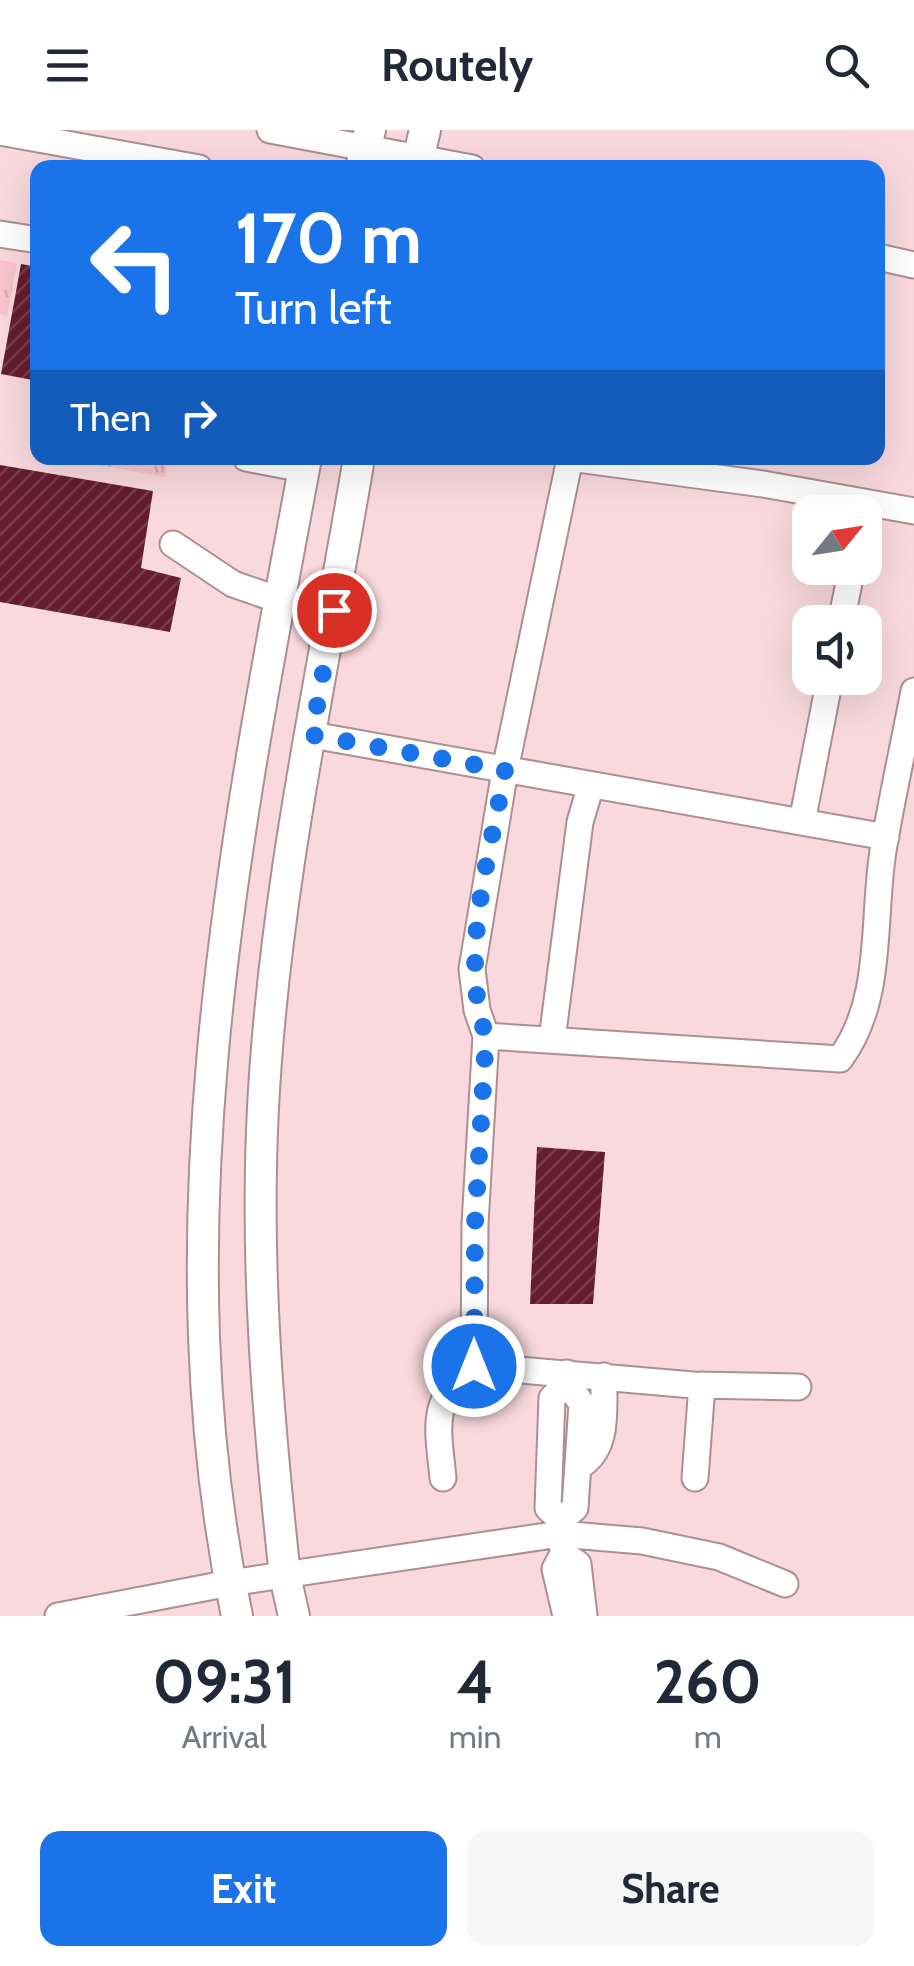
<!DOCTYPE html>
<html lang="en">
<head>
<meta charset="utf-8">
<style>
	body { margin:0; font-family:Cabin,sans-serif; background:#f6f6f7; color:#1f2937; height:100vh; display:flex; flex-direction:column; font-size:38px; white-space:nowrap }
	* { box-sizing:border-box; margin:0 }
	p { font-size:32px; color:#747a83 }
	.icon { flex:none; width:55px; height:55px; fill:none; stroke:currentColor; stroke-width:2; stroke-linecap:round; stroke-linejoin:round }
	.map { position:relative; height:1486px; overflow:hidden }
	.panel { display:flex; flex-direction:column; background:#fff; flex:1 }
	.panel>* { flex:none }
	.top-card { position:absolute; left:30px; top:30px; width:855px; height:305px; border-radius:20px; box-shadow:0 10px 40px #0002; background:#1a73e8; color:#fff; overflow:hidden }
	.needle { width:65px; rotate:60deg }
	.buttons { position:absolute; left:792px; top:365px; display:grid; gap:20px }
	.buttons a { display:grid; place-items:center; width:90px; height:90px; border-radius:20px; background:#fff; box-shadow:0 10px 40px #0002; font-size:50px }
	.pin { position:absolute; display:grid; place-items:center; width:85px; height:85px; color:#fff; margin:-42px; border:5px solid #fff; border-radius:50%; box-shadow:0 2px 10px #0007 }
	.me { position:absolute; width:110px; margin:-55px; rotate:0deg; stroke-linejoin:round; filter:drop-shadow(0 0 8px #0008) }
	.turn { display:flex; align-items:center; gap:35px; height:210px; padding:0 40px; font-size:45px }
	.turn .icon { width:130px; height:130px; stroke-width:2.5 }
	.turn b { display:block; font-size:70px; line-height:85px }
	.then { display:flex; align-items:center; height:95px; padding:0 40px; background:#0003; gap:20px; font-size:38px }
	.eta { display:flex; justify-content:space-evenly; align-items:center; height:170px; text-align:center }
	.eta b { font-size:60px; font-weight:700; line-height:70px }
	.action { display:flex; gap:20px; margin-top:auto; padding:20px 40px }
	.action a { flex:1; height:115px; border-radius:20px; background:#1a73e8; color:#fff; font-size:40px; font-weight:700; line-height:115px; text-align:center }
	.action a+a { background:#f6f6f7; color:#1f2937 }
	header { display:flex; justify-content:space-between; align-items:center; height:130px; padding:0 40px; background:#fff; font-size:45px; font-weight:700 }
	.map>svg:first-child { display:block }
	.park { fill:url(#park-tufts) }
	.building { fill:url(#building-hatch) }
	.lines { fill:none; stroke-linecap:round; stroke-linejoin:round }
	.minor-casing { stroke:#ac8e93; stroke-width:29 }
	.major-casing { stroke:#ac8e93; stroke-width:34 }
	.minor { stroke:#fff; stroke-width:25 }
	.major { stroke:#fff; stroke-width:30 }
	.route { stroke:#1a73e8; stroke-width:18; stroke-dasharray:0 32.4 }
</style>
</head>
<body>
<header><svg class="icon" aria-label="menu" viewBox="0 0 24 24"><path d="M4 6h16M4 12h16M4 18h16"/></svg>Routely<svg class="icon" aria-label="search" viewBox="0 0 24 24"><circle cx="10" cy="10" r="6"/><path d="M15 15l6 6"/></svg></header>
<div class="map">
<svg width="914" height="1486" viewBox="0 0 914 1486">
	<defs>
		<pattern id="park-tufts" width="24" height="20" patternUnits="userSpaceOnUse" patternTransform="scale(2.5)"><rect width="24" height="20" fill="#f9c4cc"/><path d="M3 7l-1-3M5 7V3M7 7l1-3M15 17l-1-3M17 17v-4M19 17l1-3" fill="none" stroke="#d6a8af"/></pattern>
		<pattern id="building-hatch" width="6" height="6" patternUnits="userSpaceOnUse" patternTransform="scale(2.5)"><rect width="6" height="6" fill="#641d30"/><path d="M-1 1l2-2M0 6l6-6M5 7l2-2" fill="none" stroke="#773d4d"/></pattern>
	</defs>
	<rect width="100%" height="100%" fill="#f9d9dd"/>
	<path class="park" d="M0 130 17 133 7 186 0 184Z
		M96 328H169L165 347 95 334Z"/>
	<path class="building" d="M21 134 38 137V251L1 244Z
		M0 335 153 361 141 438 181 448 170 502 0 472Z
		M537 1017 605 1022 593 1174H530Z"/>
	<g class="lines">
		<g class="minor-casing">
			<path id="minor" d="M270 0 472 38
				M0 2 199 38
				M0 104 38 110
				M878 127 914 135
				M246 328 303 339
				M570 328 505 640 472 839 477 880 486 906 475 1094 474 1236 693 1255 798 1257
				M570 328 763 354 914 381
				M173 414 233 454 282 471
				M841 492 852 438
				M312 605 886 707
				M802 692 830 548
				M486 906 840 929C884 870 872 790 883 721 892 667 904 614 914 561
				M552 910 580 692 591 655
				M578 1337C610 1319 603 1280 604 1246
				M443 1348C438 1297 429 1270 474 1236
				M695 1348 702 1255
				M561 1390 548 1378 552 1268 567 1253
				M563 1424 578 1434 584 1486
				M58 1486 230 1453 560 1404 642 1411 719 1427 785 1454
				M566 1486 555 1439 563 1424 561 1390 575 1378 582 1274 567 1253V1243"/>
		</g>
		<g class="major-casing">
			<path id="major" d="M361 38 370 0
				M416 38 425 0
				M237 1486C156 1100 235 708 306 328
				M294 1486 285 1446C268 1289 255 1136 263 978 274 760 323 543 359 328"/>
		</g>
		<use href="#minor" class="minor"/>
		<use href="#major" class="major"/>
	</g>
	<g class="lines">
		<path class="route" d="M334 480 312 605 505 640C491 722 458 826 486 906L475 1094 474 1236"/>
	</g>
</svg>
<div class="buttons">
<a><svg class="needle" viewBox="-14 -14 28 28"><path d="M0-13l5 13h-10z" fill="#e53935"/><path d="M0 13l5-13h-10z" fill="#747a83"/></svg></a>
<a><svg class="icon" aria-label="sound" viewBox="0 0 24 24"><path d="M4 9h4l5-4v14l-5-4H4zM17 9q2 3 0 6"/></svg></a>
</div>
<div class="pin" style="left:334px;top:480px;background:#d93025"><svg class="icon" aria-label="arrive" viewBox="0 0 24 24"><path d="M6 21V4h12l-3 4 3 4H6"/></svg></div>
<svg class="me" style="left:474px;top:1236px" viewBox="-20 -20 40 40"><circle r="17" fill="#1a73e8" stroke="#fff" stroke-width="3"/><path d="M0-11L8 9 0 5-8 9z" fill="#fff"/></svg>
<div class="top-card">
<div class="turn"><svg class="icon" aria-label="left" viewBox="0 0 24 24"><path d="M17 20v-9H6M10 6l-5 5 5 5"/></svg><div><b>170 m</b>Turn left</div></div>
<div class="then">Then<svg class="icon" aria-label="right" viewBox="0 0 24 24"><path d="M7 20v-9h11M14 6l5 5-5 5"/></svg></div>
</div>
</div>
<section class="panel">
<div class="eta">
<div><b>09:31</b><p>Arrival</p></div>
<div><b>4</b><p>min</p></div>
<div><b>260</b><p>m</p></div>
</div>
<div class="action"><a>Exit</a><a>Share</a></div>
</section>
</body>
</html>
